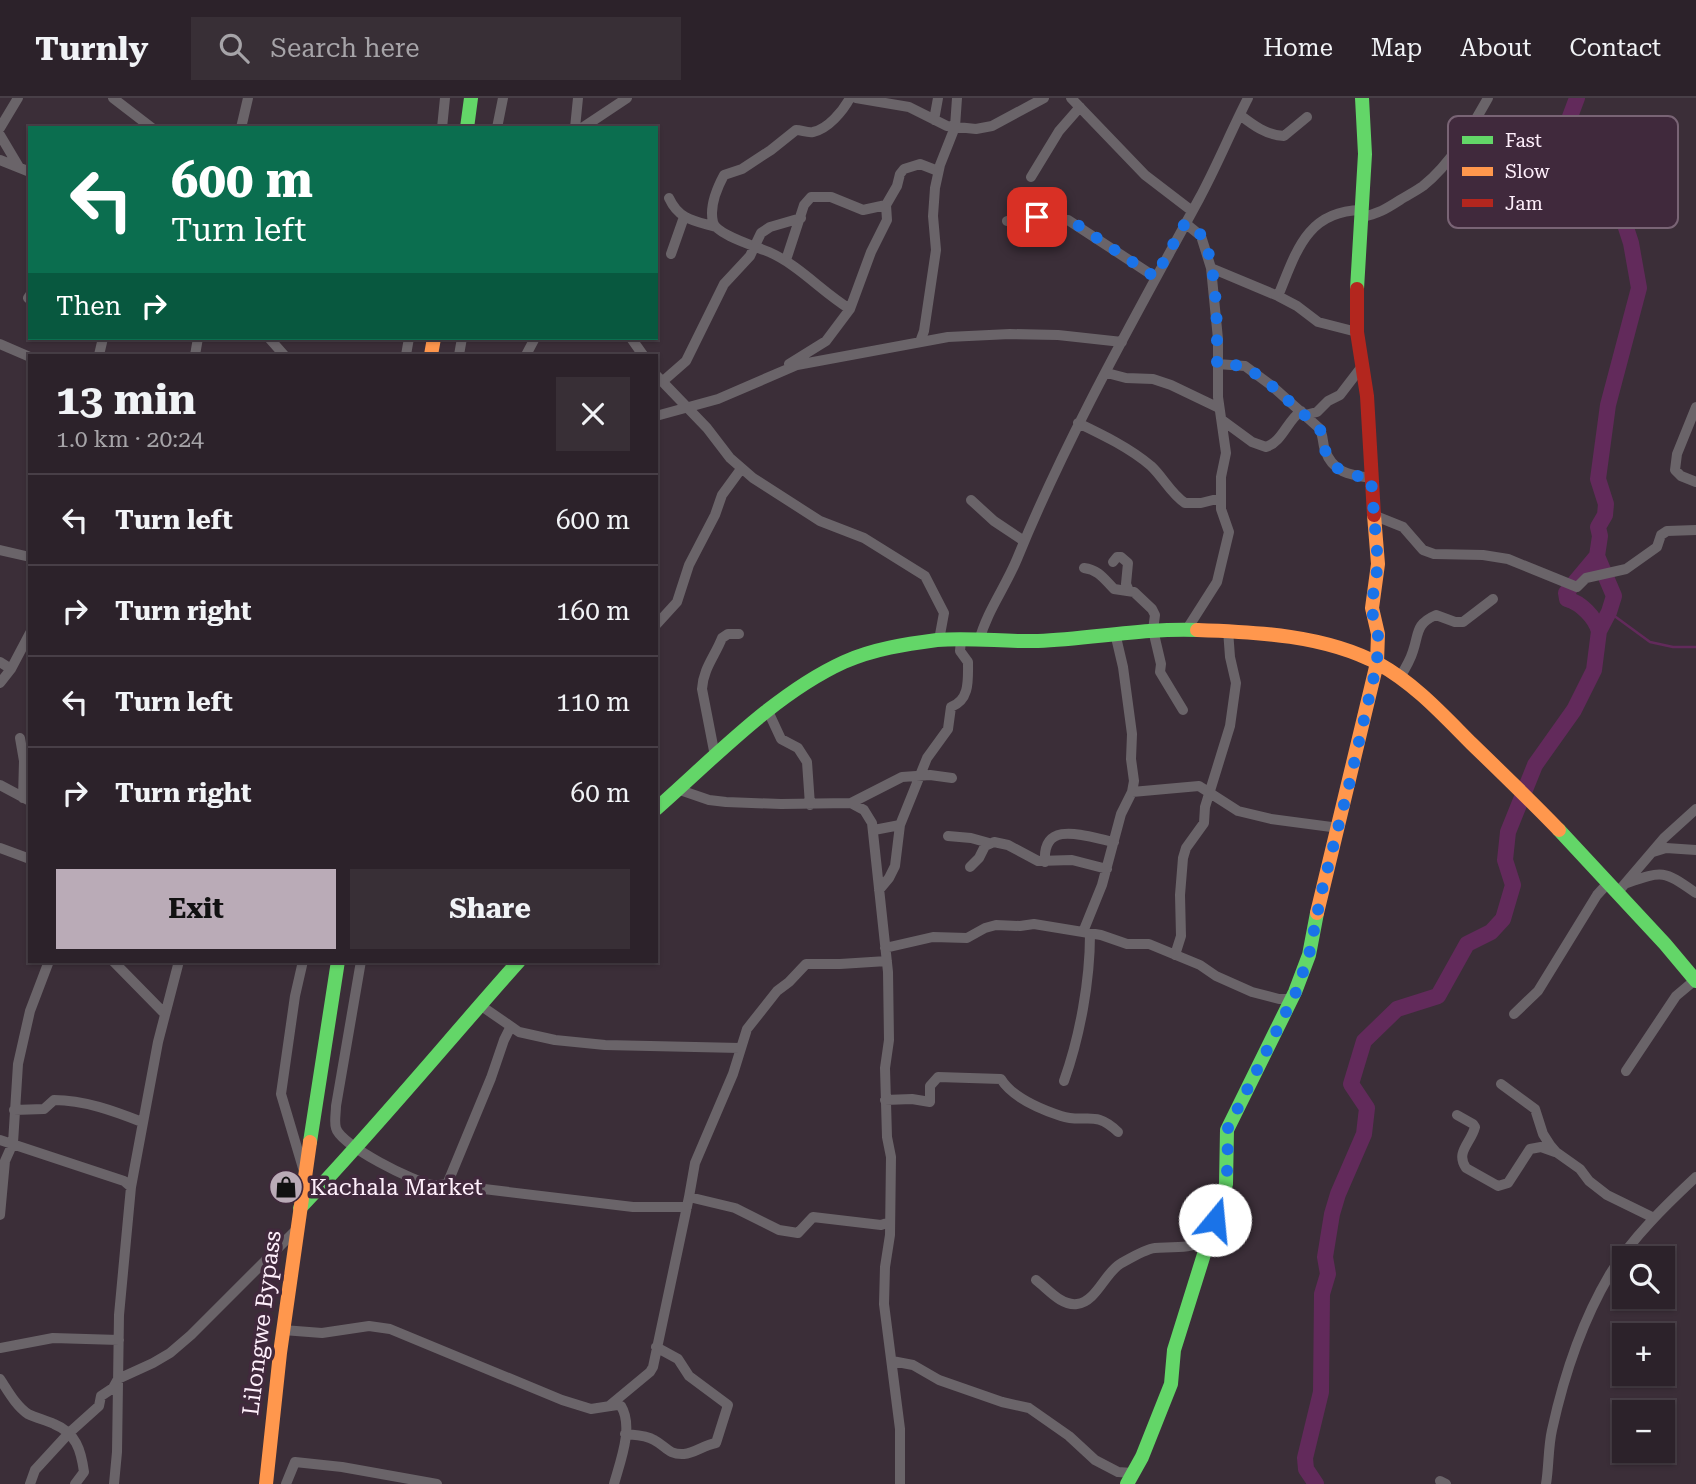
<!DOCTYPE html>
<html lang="en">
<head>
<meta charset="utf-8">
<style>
	body { margin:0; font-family:"Roboto Serif",serif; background:#382f36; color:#f1f3f6; height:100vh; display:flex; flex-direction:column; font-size:26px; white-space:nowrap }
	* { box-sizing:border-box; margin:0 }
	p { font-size:23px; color:#a6a4a8 }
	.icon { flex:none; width:38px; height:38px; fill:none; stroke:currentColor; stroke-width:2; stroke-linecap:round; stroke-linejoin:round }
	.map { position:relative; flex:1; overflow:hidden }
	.panel { position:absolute; left:28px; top:256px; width:630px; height:609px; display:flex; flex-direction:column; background:#2c222a; border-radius:0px; box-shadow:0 2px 5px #0004,0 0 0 2px #483f47 }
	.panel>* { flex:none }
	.top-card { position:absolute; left:28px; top:28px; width:630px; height:214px; border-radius:0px; box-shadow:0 2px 5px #0004,0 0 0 2px #483f47; background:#0b6e4f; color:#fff; overflow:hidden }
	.buttons { position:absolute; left:1612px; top:1148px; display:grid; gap:14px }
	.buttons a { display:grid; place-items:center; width:63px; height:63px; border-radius:0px; background:#2c222a; box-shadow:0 2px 5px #0004,0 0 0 2px #483f47; font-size:35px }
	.pin { position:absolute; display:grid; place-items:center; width:60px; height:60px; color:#fff; margin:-30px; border-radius:14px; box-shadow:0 4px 10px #0006 }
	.me { position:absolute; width:77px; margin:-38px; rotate:17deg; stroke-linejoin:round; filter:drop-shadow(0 0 5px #0008) }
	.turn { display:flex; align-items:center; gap:24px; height:147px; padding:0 28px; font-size:32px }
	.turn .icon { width:91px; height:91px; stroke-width:2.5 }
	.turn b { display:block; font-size:49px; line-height:60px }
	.then { display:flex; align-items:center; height:66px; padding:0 28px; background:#0003; gap:14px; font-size:26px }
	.round { display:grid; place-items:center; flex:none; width:74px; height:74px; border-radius:0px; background:#382f36 }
	.overview { display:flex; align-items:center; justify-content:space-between; height:119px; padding:0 28px }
	h1 { font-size:42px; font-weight:700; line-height:52px }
	.primary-button { display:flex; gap:14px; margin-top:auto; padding:14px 28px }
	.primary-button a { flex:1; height:80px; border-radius:0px; background:#baabb7; color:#111; font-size:28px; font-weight:700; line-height:80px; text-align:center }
	.primary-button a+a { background:#382f36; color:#f1f3f6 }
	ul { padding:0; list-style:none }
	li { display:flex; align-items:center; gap:21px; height:91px; padding:0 28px; border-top:2px solid #483f47 }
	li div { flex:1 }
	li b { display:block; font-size:26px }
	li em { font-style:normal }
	header { display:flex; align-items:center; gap:42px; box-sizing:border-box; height:98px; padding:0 35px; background:#2c222a; border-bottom:2px solid #483f47 }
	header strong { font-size:33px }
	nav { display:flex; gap:38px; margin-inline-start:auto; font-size:24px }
	.search { width:490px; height:63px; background:#382f36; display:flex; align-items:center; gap:18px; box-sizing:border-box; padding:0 24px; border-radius:0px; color:#a6a4a8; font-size:26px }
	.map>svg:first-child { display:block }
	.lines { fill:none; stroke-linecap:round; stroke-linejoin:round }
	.stream { stroke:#622a5b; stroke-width:2.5 }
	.river { stroke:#622a5b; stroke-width:16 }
	.street { stroke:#6a6469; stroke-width:10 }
	.fast { stroke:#63d668; stroke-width:14 }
	.slow { stroke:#ff974d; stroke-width:14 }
	.jam { stroke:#b3261e; stroke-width:14 }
	.route { stroke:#1a73e8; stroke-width:12; stroke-dasharray:0 21.6 }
	.labels { text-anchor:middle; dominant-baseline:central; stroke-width:7; stroke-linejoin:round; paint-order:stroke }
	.poi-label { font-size:23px; fill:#feeffb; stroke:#40293c; text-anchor:start }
	.street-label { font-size:23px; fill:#feeffb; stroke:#40293c }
	.key { fill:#40293c; stroke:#796475; stroke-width:2 }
	.key-label { font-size:19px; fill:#feeffb }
</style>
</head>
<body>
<header>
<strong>Turnly</strong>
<div class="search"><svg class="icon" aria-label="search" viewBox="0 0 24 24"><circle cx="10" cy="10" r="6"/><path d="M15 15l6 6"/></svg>Search here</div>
<nav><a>Home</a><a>Map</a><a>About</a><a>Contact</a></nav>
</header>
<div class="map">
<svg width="1696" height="1386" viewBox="0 0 1696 1386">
	<rect width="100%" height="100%" fill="#3b2e38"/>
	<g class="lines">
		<path class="stream" d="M1609 514 1650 544 1673 549H1696"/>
		<path class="river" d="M1597 458 1566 495 1567 501C1581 505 1595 519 1599 533
			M1316 1386 1306 1371 1305 1360 1321 1294 1322 1196 1328 1176 1325 1159 1332 1116 1338 1096 1364 1036 1367 1010 1351 986 1364 943 1397 911 1438 898 1467 846 1491 834 1503 821 1513 787 1505 762 1508 734 1535 667 1574 612 1594 572 1599 533 1609 514 1614 498 1597 458 1600 438 1598 429 1605 417 1606 406 1598 381 1608 307 1639 190 1631 145 1616 99 1579 54 1568 24 1577 0"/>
		<path class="street" d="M113 0 152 30
			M856 0 909 9 947 28 976 31 992 28 1044 0
			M1071 0 1145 77 1192 113
			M1240 17C1253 27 1266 37 1284 38L1307 19
			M934 22 938 0
			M0 30 18 0
			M241 30 248 0
			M442 30 445 0
			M497 30 503 0
			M575 30 578 0
			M582 30 627 0
			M0 37 19 69
			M0 62 30 74
			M1031 79 1059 33 1080 9
			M669 100C679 122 695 123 716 129
			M1361 119C1378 116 1386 111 1400 102 1408 97 1416 93 1423 88 1451 66 1471 30 1488 0
			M1007 123 1024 119 1068 122 1155 179
			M1185 125 1201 138 1211 170 1218 241V299L1226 355 1221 379V411L1229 434 1217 484 1187 531
			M671 156 684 119
			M786 162 804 107 811 99H831L863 112 886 107
			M1211 170 1278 198 1297 208 1318 224 1357 234
			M1278 198C1296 155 1306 113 1361 112
			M28 200 30 197
			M850 211C822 194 799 167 769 154 758 149 716 137 713 124 709 108 717 90 724 77L742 71 771 52 796 32C802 32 807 35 813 34 828 31 843 13 850 0
			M269 240 284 257
			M631 240 643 257
			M920 244 924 233 936 152 933 118 935 90 940 67 955 29 957 0
			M0 246 30 259
			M99 257 103 240
			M195 257 198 240
			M406 257 409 240
			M459 257 462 240
			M526 257 535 240
			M789 266 826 243 850 211 871 154 887 122 886 107 897 88 900 76 904 71 920 66 938 73
			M1217 266 1245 268 1272 288 1319 330C1324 338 1322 344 1325 352 1333 375 1350 377 1371 380
			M1107 275 1126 280 1153 281 1171 287 1219 310
			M656 277 707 330 730 360 753 380 820 423 864 440 925 478 944 515 939 542
			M662 284 686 263 724 186 750 158 761 135 770 129 801 120
			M1696 309 1677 356 1675 372 1681 378 1696 384
			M1305 317 1317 314 1328 303 1340 297 1363 267
			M656 318 718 301 797 267 948 239 1010 236 1058 237 1122 244
			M1222 322 1252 344 1266 349C1282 344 1287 323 1301 313
			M1078 325C1103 337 1130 350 1151 368 1163 379 1171 396 1185 405H1201L1221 400
			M971 402 994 423 1024 443
			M1373 417 1403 429 1423 452 1434 456 1483 457 1508 461 1577 489 1586 480 1626 471 1657 449 1661 437 1667 433 1696 432
			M0 452 30 459
			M1113 464 1117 459H1121L1128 465 1126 486 1129 493
			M1084 470C1099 472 1104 481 1114 491L1134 494 1152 511 1155 517 1153 532 1161 566 1160 574 1183 612
			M656 527 677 504 689 467 715 417 722 397 741 371
			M979 543C987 513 1005 490 1017 461 1068 336 1135 219 1199 101 1217 68 1231 33 1248 0
			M0 564 11 571
			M1400 579C1405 571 1410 563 1413 553 1419 536 1415 526 1436 517L1455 524H1463L1493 501
			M0 585 11 571 30 535
			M768 613 781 641 798 650 807 664 810 707
			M20 640 24 663 23 700
			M715 658 702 591C703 571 715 558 722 540L728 536H739
			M0 687 30 703
			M677 691 709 702 726 704 781 706 851 705 864 712 872 725 888 874 889 942 885 970 887 1039 891 1059 890 1137 885 1169 884 1206 900 1331V1386
			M1132 694 1199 688 1238 713 1271 721 1339 730
			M851 705 902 679 930 677 952 680
			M874 732 900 727
			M948 738 971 740 989 745
			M0 750 30 761
			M1653 754 1666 750 1696 752
			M1045 764C1042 720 1087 739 1114 744
			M970 769 979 760 985 748 994 744 1008 747 1038 763 1072 762 1107 771
			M1627 785C1664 772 1664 773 1696 795
			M879 792 889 780 895 768 900 727 927 660 948 631 951 609C970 602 968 582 968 564L960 553 961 542
			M1617 795 1664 740 1696 711
			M1083 834 1102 787 1121 716 1132 694 1134 683 1131 661 1132 636 1123 569 1115 535
			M885 850 933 839 967 840 985 830 996 827 1020 828 1034 826 1101 837 1127 846H1149L1200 867 1216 878 1252 894 1279 901H1291
			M1175 857 1181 838 1180 797 1183 760 1186 750 1204 725 1205 709 1230 628 1236 585 1230 559 1228 532
			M113 863 164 915
			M361 863 336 1008C336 1015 334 1024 336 1030 340 1047 415 1085 433 1087 446 1088 444 1082 459 1088L633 1109H687
			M480 907 519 934 555 942 605 947 740 950
			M1514 916 1538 893 1597 797 1608 785
			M1626 973 1676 898 1695 882
			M1064 983C1080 938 1090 883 1090 836
			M1501 986 1535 1011 1543 1036 1550 1047 1556 1054 1580 1071 1589 1083 1607 1097 1654 1120
			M885 1002 912 1001 930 1004V988L938 979 1001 981C1012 999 1040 1011 1061 1018 1086 1026 1094 1011 1118 1034
			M14 1012 44 1011 54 1002C84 1002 114 1013 142 1024
			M1457 1017 1473 1026 1475 1029C1471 1045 1455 1054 1466 1070L1498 1088 1508 1085 1530 1051 1541 1049 1555 1054
			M0 1042 124 1083 131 1089
			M303 1070 281 996 295 898 303 863
			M448 1084 491 980 504 942 510 930
			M689 1099 735 1110 779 1132 798 1135 813 1119 881 1127 890 1124
			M0 1117 5 1063 13 1045 18 966 30 913 49 863
			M1036 1182C1048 1191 1061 1208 1077 1206 1096 1204 1105 1175 1120 1166 1129 1161 1145 1151 1155 1150 1173 1149 1191 1150 1209 1143
			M283 1232 322 1235 369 1228 390 1231 562 1302 591 1311 617 1307 621 1308C634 1329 620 1364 614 1386
			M0 1250 53 1240 119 1242
			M892 1263 913 1267 939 1282 1002 1304 1029 1310 1069 1338 1095 1362 1118 1374 1132 1375
			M0 1281C8 1293 16 1308 28 1316 36 1320 45 1322 54 1326 76 1335 81 1352 84 1374L75 1386
			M609 1308 650 1274 653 1269 689 1099 695 1065 733 976 747 931 777 893 789 884 806 866H840L887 863
			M625 1336C634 1337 646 1337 654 1342 666 1348 668 1357 684 1356 695 1355 704 1347 716 1345L728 1307 689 1278 678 1261 656 1249
			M1440 1383 1446 1386
			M30 1386 35 1372 69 1335 99 1308 101 1298 113 1290 118 1281 153 1265 170 1255 191 1237 297 1131
			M114 1386 117 1354 119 1217 131 1089 158 944 179 863
			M286 1386 295 1364 342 1369 437 1386
			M1546 1386C1549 1368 1548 1350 1552 1332 1564 1277 1581 1225 1610 1176 1631 1141 1666 1107 1696 1079"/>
		<path class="fast" d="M467 30 471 0
			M1357 191 1365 56 1362 0
			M656 711C713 661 774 596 844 564 873 551 906 546 937 542 970 539 1004 544 1038 543 1091 541 1143 530 1197 532
			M1559 732 1665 846 1696 883
			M310 1044 338 863
			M300 1110C376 1030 446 945 519 863
			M1127 1386 1142 1359 1171 1286 1174 1252 1226 1086 1227 1032 1295 894 1309 857 1317 815"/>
		<path class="slow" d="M431 257 434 240
			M1197 532C1257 534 1325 537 1379 566 1415 586 1443 617 1472 646 1501 674 1531 703 1559 732
			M1317 815 1377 565 1378 536 1372 510 1378 466 1374 417
			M266 1386 280 1255 310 1044"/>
		<path class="jam" d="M1357 191V234L1367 298 1374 417"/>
	</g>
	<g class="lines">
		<path class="route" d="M1037 119 1073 124 1155 179 1185 125C1192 129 1198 132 1202 139 1218 167 1217 234 1217 266L1245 268 1272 288 1319 330C1324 338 1322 344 1325 352 1333 375 1350 377 1371 380L1378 466 1371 510 1378 536 1377 565 1349 687 1322 792 1309 857 1296 894 1227 1032 1228 1061 1226 1086 1215 1122"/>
	</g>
	<defs>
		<g id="shop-disc" transform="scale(1.75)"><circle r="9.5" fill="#baabb7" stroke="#40293c"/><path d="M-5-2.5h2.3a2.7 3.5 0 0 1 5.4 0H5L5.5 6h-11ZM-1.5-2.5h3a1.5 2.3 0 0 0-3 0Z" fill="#111"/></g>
	</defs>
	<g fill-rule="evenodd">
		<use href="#shop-disc" x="286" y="1089"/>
	</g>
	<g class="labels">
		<g class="poi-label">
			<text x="310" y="1089">Kachala Market</text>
		</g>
		<g class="street-label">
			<text transform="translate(262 1225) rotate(-83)">Lilongwe Bypass</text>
		</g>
	</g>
	<rect x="1448" y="18" width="230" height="112" rx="10" class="key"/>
	<rect x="1462" y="38" width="31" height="8" fill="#63d668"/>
	<rect x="1462" y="69" width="31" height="9" fill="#ff974d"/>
	<rect x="1462" y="101" width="31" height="8" fill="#b3261e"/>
	<g class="key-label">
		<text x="1505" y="49">Fast</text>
		<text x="1505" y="80">Slow</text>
		<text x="1505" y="112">Jam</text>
	</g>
</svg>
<div class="buttons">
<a><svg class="icon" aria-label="search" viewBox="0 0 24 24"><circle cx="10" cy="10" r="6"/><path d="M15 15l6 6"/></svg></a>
<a>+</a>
<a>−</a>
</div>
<div class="pin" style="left:1037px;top:119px;background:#d93025"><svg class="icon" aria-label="arrive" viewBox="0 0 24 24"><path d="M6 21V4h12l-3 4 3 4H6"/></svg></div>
<svg class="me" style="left:1215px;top:1122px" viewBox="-20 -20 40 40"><circle r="19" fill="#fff"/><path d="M0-13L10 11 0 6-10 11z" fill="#1a73e8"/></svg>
<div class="top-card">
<div class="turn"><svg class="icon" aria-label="left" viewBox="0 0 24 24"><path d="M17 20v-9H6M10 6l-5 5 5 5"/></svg><div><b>600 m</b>Turn left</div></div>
<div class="then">Then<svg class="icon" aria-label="right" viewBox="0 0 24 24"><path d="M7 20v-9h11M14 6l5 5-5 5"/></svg></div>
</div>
<section class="panel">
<div class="overview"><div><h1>13 min</h1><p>1.0 km · 20:24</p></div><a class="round"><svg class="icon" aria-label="close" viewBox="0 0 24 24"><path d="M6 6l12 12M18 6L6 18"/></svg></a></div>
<ul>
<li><svg class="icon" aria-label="left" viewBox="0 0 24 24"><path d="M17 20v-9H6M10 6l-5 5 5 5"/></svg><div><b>Turn left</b></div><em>600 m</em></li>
<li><svg class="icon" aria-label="right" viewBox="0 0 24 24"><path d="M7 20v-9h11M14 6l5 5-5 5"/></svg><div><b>Turn right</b></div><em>160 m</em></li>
<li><svg class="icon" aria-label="left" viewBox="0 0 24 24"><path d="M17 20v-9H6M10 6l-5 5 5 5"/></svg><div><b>Turn left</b></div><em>110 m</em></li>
<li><svg class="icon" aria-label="right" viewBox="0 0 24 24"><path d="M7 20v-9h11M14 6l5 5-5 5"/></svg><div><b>Turn right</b></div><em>60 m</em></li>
</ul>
<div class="primary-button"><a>Exit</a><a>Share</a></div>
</section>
</div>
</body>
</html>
